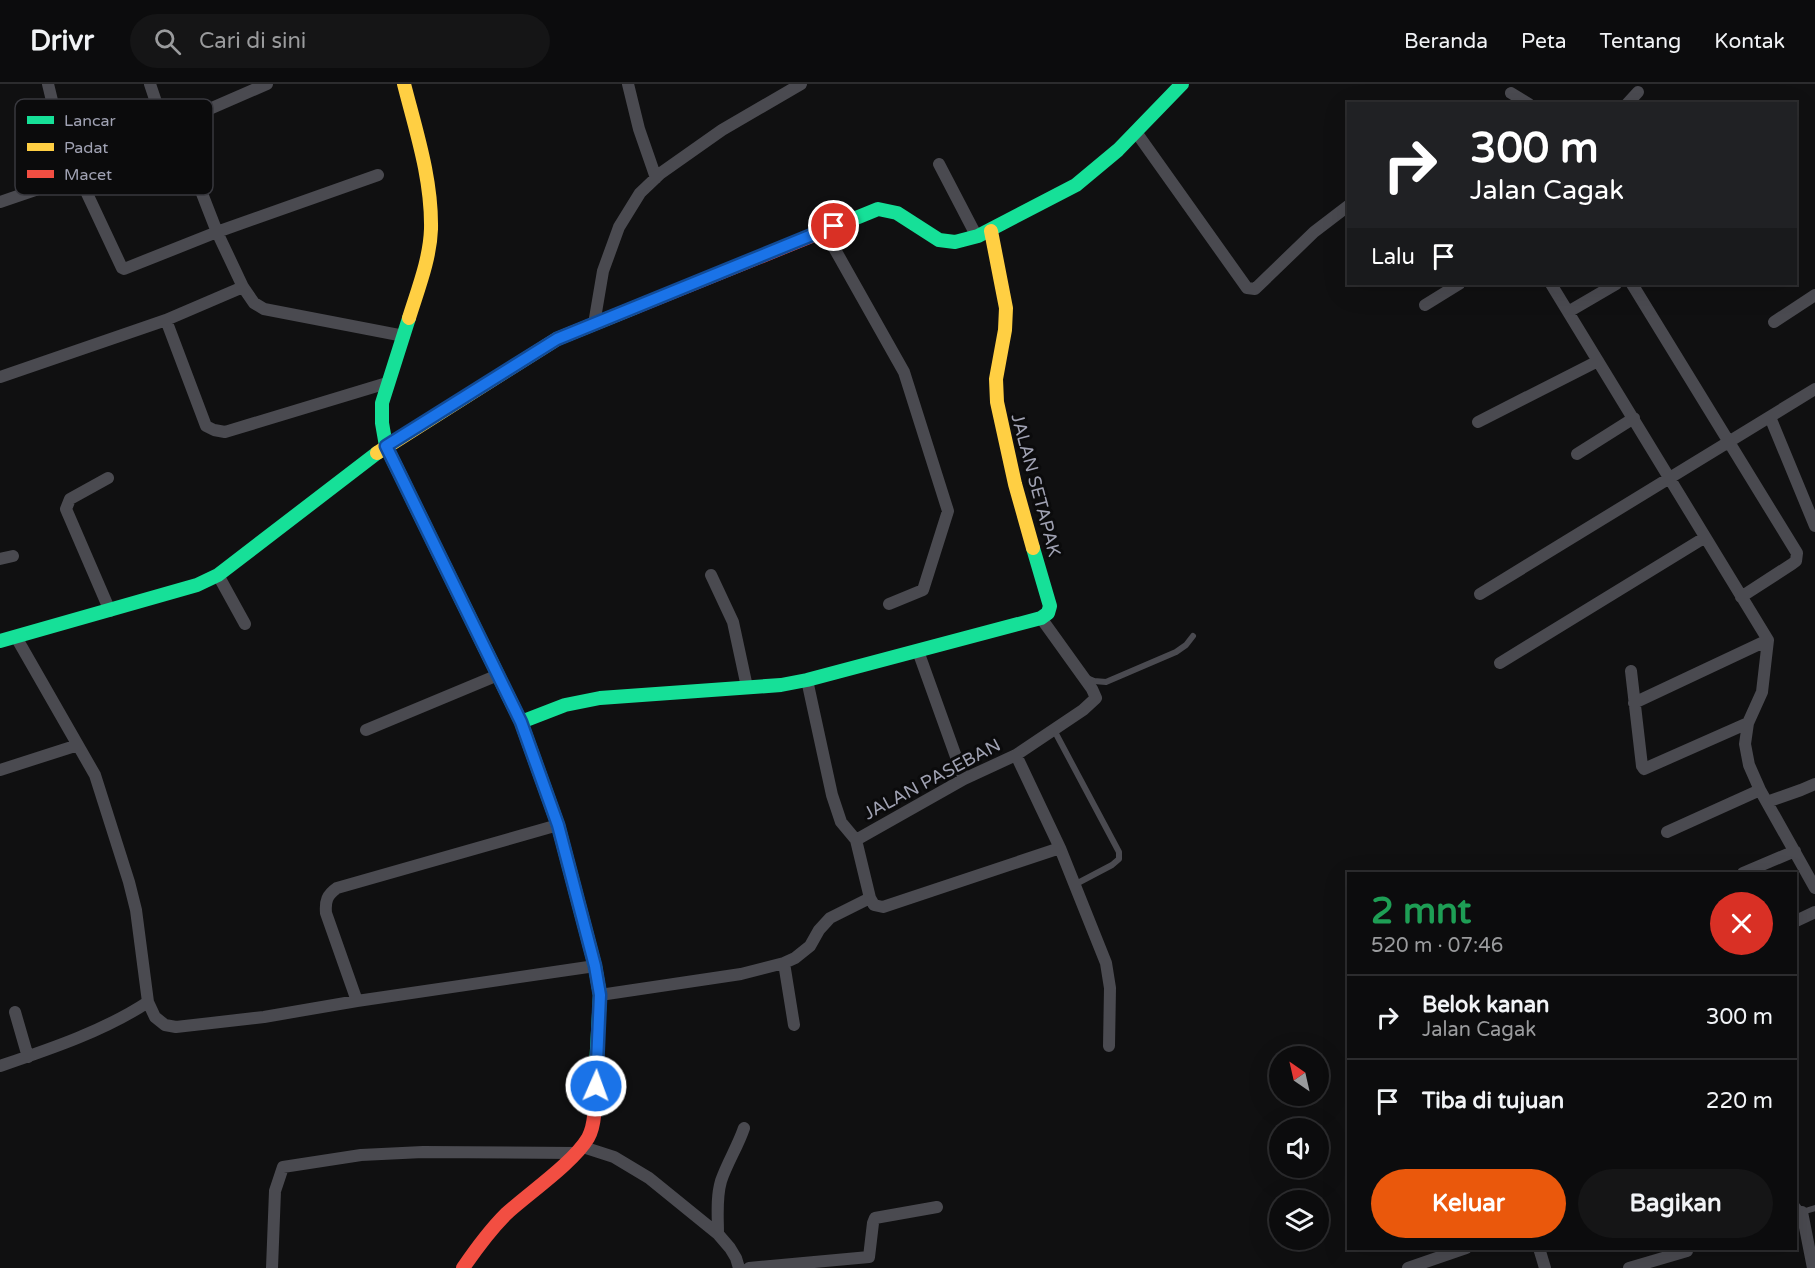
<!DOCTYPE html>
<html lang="id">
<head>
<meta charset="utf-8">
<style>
	body { margin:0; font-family:"Varela Round",sans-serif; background:#151516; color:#f1f3f6; height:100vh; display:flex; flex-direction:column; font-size:22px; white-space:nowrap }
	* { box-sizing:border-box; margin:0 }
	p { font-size:20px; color:#9a9b9d }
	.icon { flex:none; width:33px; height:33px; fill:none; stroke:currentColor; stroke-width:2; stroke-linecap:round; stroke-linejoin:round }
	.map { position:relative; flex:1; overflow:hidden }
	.drawer { position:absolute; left:1347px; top:788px; width:450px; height:378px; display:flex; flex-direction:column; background:#0c0c0d; border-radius:0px; box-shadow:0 6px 24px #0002,0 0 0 2px #2c2c2e }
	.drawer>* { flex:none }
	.guide { position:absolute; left:1347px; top:18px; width:450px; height:183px; border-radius:0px; box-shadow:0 6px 24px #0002,0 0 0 2px #2c2c2e; background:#202124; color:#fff; overflow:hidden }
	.needle { width:39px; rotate:326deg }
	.fabs { position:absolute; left:1269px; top:962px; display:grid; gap:12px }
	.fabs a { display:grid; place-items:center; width:60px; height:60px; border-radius:50%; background:#0c0c0d; box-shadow:0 6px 24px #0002,0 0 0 2px #2c2c2e; font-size:30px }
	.pin { position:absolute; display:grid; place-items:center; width:51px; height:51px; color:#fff; margin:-26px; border:3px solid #fff; border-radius:50%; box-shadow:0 2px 6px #0007 }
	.me { position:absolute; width:66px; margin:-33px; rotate:2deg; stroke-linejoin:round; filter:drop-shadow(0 0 4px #0008) }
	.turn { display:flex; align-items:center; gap:21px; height:126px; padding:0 24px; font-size:27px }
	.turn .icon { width:78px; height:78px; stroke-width:2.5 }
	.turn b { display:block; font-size:42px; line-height:51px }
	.then { display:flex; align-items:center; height:57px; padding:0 24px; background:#0003; gap:12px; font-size:22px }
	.round { display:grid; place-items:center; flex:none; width:63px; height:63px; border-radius:32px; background:#151516 }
	.summary { display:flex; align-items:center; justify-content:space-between; height:102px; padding:0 24px }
	h1 { font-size:36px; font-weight:800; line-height:45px; color:#1e9e55 }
	.cta { display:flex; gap:12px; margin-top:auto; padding:12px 24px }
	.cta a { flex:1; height:69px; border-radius:36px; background:#ea580c; color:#fff; font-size:24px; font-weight:800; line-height:69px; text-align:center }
	.cta a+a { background:#151516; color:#f1f3f6 }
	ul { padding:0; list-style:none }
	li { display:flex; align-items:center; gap:18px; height:84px; padding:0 24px; border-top:2px solid #2c2c2e }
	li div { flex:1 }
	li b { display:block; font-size:22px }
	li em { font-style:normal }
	header { display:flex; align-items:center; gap:36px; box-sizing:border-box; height:84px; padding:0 30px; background:#0c0c0d; border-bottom:2px solid #2c2c2e }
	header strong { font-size:28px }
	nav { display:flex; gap:33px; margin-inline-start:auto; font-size:21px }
	.search { width:420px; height:54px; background:#151516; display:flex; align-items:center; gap:15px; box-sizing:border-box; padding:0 21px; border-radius:33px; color:#9a9b9d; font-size:22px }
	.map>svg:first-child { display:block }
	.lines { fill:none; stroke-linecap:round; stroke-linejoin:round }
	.lane { stroke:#4a4a50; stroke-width:6 }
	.street { stroke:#4a4a50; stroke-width:12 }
	.fast { stroke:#16e098; stroke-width:14 }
	.slow { stroke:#ffcf43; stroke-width:14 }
	.jam { stroke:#f24e42; stroke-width:14 }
	.route-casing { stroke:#114b97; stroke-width:15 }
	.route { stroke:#1a73e8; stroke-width:10 }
	.labels { text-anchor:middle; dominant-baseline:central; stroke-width:6; stroke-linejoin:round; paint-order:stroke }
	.street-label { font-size:18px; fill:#a0a2b3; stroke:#0b0b0c }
	.key { fill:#0b0b0c; stroke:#38383e; stroke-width:1.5 }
	.key-label { font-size:16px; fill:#a0a2b3 }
</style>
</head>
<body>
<header>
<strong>Drivr</strong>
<div class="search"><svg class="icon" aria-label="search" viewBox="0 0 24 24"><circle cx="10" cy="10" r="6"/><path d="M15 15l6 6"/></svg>Cari di sini</div>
<nav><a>Beranda</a><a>Peta</a><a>Tentang</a><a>Kontak</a></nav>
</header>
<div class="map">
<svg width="1815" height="1184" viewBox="0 0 1815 1184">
	<rect width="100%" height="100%" fill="#101011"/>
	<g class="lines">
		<path class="lane" d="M1087 594 1094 597 1106 598 1176 568 1186 561 1193 552
			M1054 646 1119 768V775L1112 781 1074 801
			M1796 1120 1802 1128 1815 1124"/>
		<path class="street" d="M48 0 55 29 65 52 76 86 122 184 124 185 217 148 378 91
			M150 0 165 45
			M628 0 639 45 656 94
			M1511 9 1529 20
			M1627 20 1638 8
			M1136 48 1247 204 1255 205 1314 148 1348 122
			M939 80 977 153
			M0 118 44 103 175 40 267 0
			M824 146 904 288 948 427 923 506 889 520
			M1551 200 1768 556 1762 608 1748 639 1745 660 1749 681 1760 706 1815 804
			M1632 200 1797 469 1796 477 1792 480 1741 513
			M243 203 254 219 264 225 404 252
			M1425 221 1459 200
			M1568 228 1616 200
			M166 236 206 342 214 346 225 348 387 299
			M1774 238 1815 211
			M594 240 603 187 619 143 640 109 661 89 722 46 801 0
			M0 293 166 236 243 203 217 148 175 40
			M1770 333 1815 442
			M1478 338 1598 277
			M1577 370 1634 334
			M108 394 70 415 66 425 110 527
			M0 475 13 472
			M218 491 245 540
			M711 491 733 538 747 603
			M1480 510 1815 305
			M16 553 95 691 129 798 136 826 148 918 155 933 165 941 176 943 264 933 357 917 595 882
			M918 567 964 695
			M1500 579 1704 454
			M1631 587 1642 682 1644 685 1748 639
			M807 596 832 711 841 738 856 756
			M1634 619 1768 556
			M366 646 498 591
			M1016 671 1060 764 1106 879 1110 904 1109 962
			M0 686 78 661
			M1767 718 1801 706 1815 700
			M1667 748 1760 706
			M1743 789 1795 767
			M870 814 874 821 883 823 1060 764
			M1796 837 1815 828
			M600 911 741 890 784 879
			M357 917 326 829C325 817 327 811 337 804L558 741
			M15 928 28 973
			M794 941 784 879 795 874 810 862 819 846 830 834 870 814 856 756 964 695 1016 671 1083 626 1096 614 1092 605 1041 534
			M0 982C50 965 104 947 148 918
			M583 1063 614 1073 649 1094 718 1150 730 1164 736 1174 739 1184
			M1802 1128 1813 1184
			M718 1150C718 1133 716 1114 721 1097 727 1079 738 1062 744 1044
			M1539 1164 1545 1184
			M272 1184 275 1107 283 1083 361 1071 423 1068 576 1069
			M749 1184 869 1173 873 1139 875 1134 937 1123
			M1408 1184 1466 1164
			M1629 1184 1687 1167"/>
		<path class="fast" d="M829 145 878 125 897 129 939 156 955 158 978 152 1076 101 1118 66 1182 0
			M409 234 382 319V339L386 362 521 638 558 741 595 882 600 911 595 1000
			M0 557 197 501 218 491 377 369
			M521 638 565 621 600 614 781 601 807 596 1041 534 1048 529 1050 522 1033 464"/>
		<path class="slow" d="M404 0C416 47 432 95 431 145 430 175 418 205 409 234
			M991 147 1006 224 1005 246 996 295 997 318 1015 400 1033 464
			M377 369 557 255 636 223"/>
		<path class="jam" d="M636 223 829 145
			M463 1184C476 1165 490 1146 506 1130 529 1109 573 1079 588 1054 596 1040 595 1016 595 1000"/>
	</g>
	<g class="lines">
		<g class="route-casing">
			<path id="route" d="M596 1002 600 911 595 882 558 741 521 638 386 362 557 255 834 142"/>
		</g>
		<use href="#route" class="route"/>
	</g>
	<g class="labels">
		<g class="street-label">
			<text transform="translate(1036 401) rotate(75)">JALAN SETAPAK</text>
			<text transform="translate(932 695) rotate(-28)">JALAN PASEBAN</text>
		</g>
	</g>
	<rect x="15" y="15" width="198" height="96" rx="9" class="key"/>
	<rect x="27" y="32" width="27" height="8" fill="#16e098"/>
	<rect x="27" y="59" width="27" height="8" fill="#ffcf43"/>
	<rect x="27" y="86" width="27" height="8" fill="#f24e42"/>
	<g class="key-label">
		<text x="64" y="42">Lancar</text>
		<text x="64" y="69">Padat</text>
		<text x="64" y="96">Macet</text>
	</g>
</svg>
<div class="fabs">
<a><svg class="needle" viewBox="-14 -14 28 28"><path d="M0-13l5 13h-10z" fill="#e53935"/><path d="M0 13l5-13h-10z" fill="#9a9b9d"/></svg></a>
<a><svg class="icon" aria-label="sound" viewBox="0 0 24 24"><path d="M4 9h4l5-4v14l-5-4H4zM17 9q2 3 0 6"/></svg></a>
<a><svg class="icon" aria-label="layers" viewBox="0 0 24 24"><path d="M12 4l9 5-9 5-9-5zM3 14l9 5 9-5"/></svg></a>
</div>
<div class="pin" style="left:834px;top:142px;background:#d93025"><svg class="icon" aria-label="arrive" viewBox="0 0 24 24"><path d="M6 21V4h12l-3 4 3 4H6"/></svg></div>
<svg class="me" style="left:596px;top:1002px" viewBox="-20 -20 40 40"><circle r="17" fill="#1a73e8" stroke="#fff" stroke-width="3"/><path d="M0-11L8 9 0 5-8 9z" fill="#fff"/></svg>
<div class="guide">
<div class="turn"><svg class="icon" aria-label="right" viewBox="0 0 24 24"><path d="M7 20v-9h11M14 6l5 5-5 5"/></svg><div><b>300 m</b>Jalan Cagak</div></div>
<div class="then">Lalu<svg class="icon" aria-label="arrive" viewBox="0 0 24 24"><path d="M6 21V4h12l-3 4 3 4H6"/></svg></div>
</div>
<section class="drawer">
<div class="summary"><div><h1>2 mnt</h1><p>520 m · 07:46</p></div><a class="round" style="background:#d93025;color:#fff"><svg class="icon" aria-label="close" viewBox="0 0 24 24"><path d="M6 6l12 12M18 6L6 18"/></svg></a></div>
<ul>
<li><svg class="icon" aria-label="right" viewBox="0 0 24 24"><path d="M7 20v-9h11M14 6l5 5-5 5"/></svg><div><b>Belok kanan</b><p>Jalan Cagak</p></div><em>300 m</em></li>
<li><svg class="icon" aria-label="arrive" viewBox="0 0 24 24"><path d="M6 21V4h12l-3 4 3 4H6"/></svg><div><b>Tiba di tujuan</b></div><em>220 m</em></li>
</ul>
<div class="cta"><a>Keluar</a><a>Bagikan</a></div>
</section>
</div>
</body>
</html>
